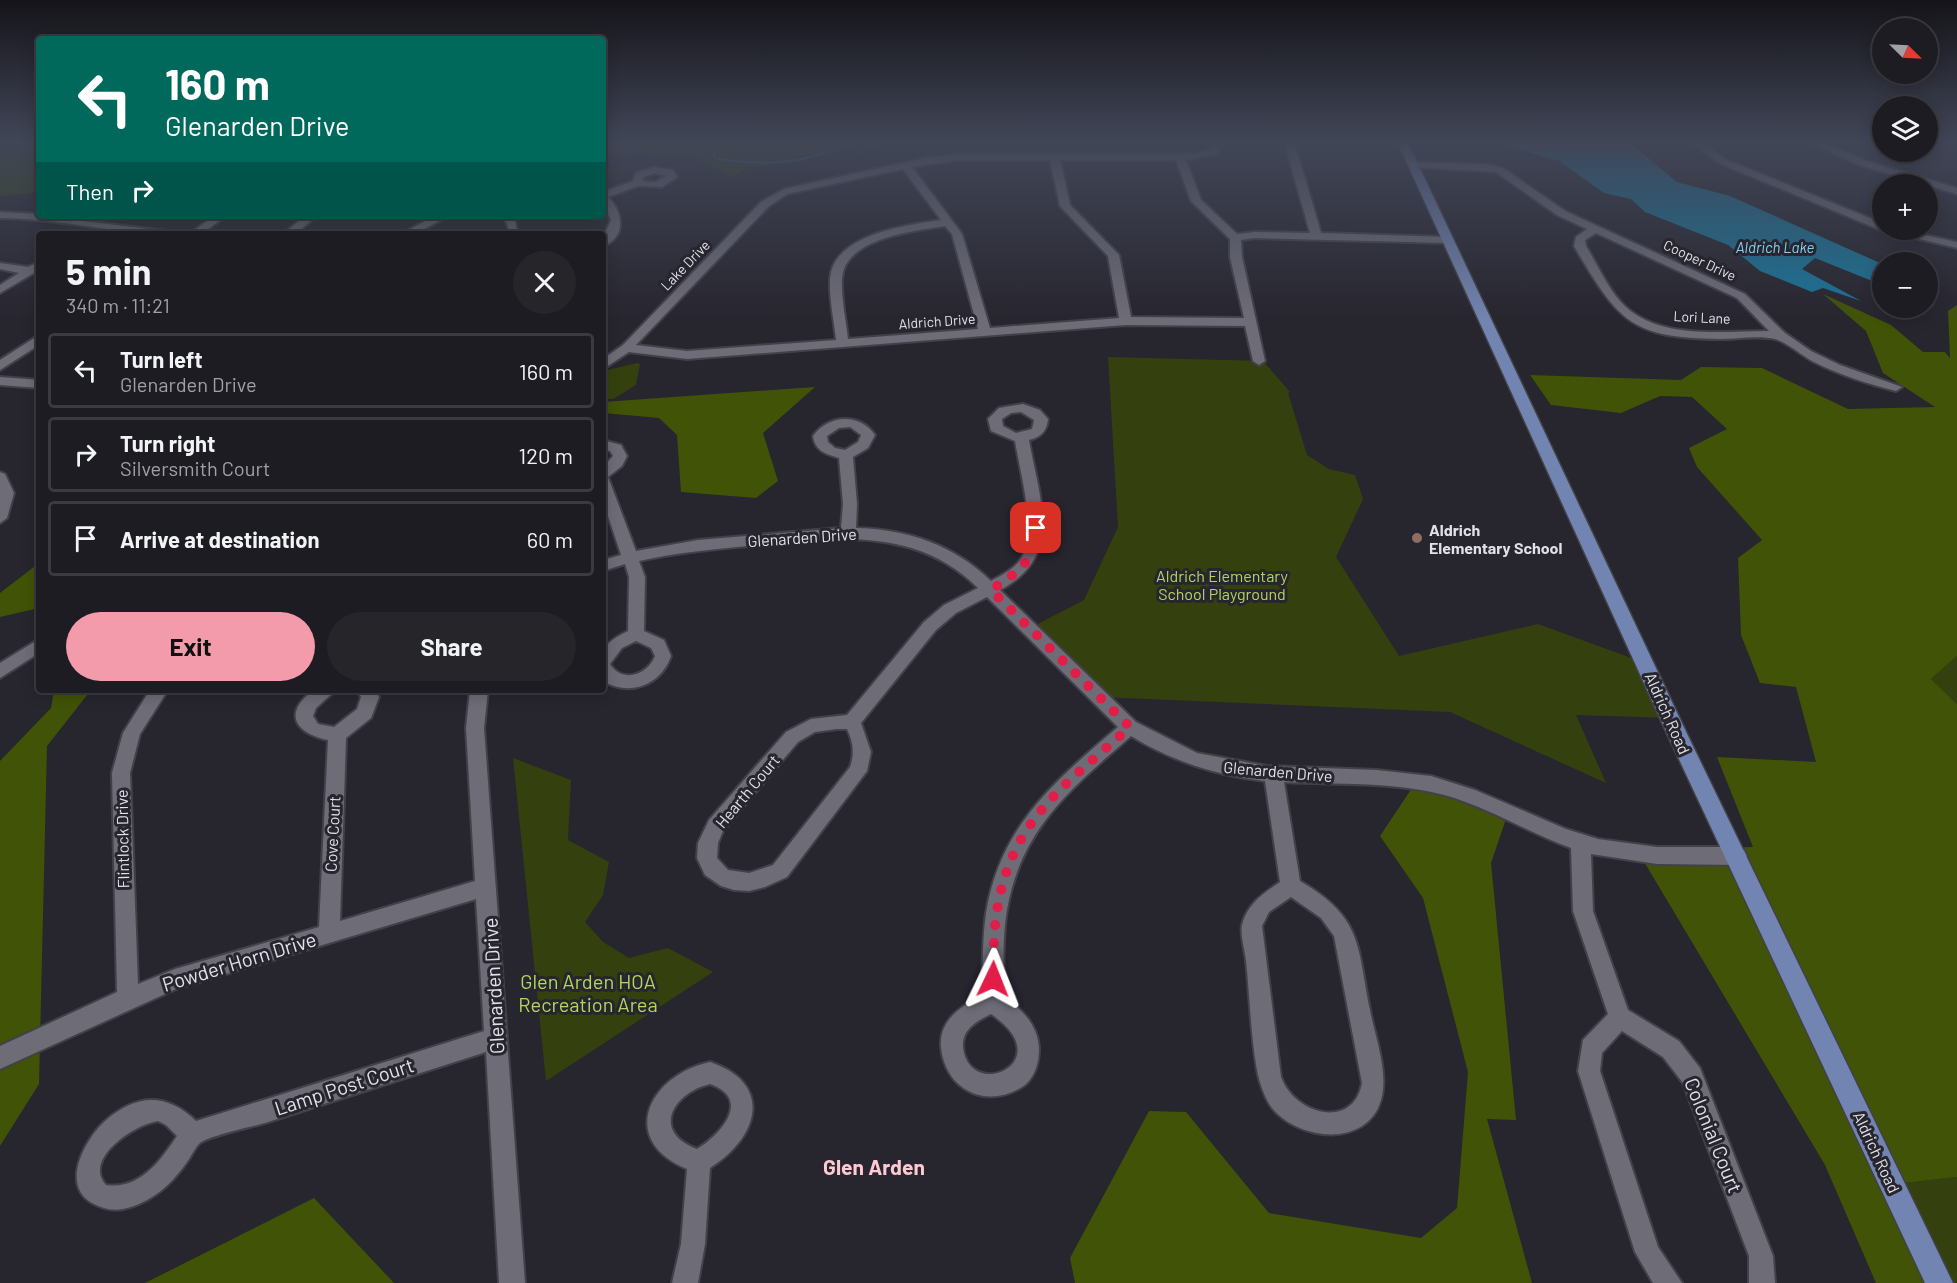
<!DOCTYPE html>
<html lang="en">
<head>
<meta charset="utf-8">
<style>
	body { margin:0; font-family:Barlow,sans-serif; background:#25252a; color:#f1f3f6; height:100vh; display:flex; flex-direction:column; font-size:22px; white-space:nowrap }
	* { box-sizing:border-box; margin:0 }
	p { font-size:20px; color:#a0a1a5 }
	.icon { flex:none; width:33px; height:33px; fill:none; stroke:currentColor; stroke-width:2; stroke-linecap:round; stroke-linejoin:round }
	.map { position:relative; flex:1; overflow:hidden }
	.drawer { position:absolute; left:36px; top:231px; width:570px; height:462px; display:flex; flex-direction:column; background:#1d1c22; border-radius:6px; box-shadow:0 3px 15px #0003,0 0 0 2px #3b3a40 }
	.drawer>* { flex:none }
	.guide { position:absolute; left:36px; top:36px; width:570px; height:183px; border-radius:6px; box-shadow:0 3px 15px #0003,0 0 0 2px #3b3a40; background:#00695c; color:#fff; overflow:hidden }
	.needle { width:39px; rotate:114deg }
	.tools { position:absolute; left:1872px; top:18px; display:grid; gap:12px }
	.tools a { display:grid; place-items:center; width:66px; height:66px; border-radius:50%; background:#1d1c22; box-shadow:0 3px 15px #0003,0 0 0 2px #3b3a40; font-size:30px }
	.pin { position:absolute; display:grid; place-items:center; width:51px; height:51px; color:#fff; margin:-26px; border-radius:12px; box-shadow:0 3px 9px #0006 }
	.me { position:absolute; width:66px; margin:-33px; rotate:2deg; stroke-linejoin:round; filter:drop-shadow(0 0 4px #0008) }
	.turn { display:flex; align-items:center; gap:21px; height:126px; padding:0 30px; font-size:27px }
	.turn .icon { width:78px; height:78px; stroke-width:2.5 }
	.turn b { display:block; font-size:42px; line-height:51px }
	.then { display:flex; align-items:center; height:57px; padding:0 30px; background:#0003; gap:12px; font-size:22px }
	.round { display:grid; place-items:center; flex:none; width:63px; height:63px; border-radius:32px; background:#25252a }
	.headline { display:flex; align-items:center; justify-content:space-between; height:102px; padding:0 30px }
	h1 { font-size:36px; font-weight:700; line-height:45px }
	.primary-button { display:flex; gap:12px; margin-top:auto; padding:12px 30px }
	.primary-button a { flex:1; height:69px; border-radius:36px; background:#f39aab; color:#111; font-size:24px; font-weight:700; line-height:69px; text-align:center }
	.primary-button a+a { background:#25252a; color:#f1f3f6 }
	ul { padding:0; list-style:none }
	li { display:flex; align-items:center; gap:18px; height:75px; margin:0 12px 9px; padding:0 18px; border:3px solid #3b3a40; border-radius:6px }
	li div { flex:1 }
	li b { display:block; font-size:22px }
	li em { font-style:normal }
	.map>svg:first-child { display:block }
	.green { fill:#34410e }
	.forest { fill:#415306 }
	.water { fill:#197499 }
	.lines { fill:none; stroke-linecap:round; stroke-linejoin:round }
	.stream { stroke:#197499; stroke-width:2 }
	.minor-casing { stroke:#424148; stroke-width:4 }
	.major-casing { stroke:#424148; stroke-width:3 }
	.minor { fill:#6e6c77; fill-rule:evenodd }
	.major { fill:#7284b1; fill-rule:evenodd }
	.route { stroke:#e11d48; stroke-width:10; stroke-dasharray:0 18 }
	.education-dot { fill:#8d6e63; stroke:#27252e; stroke-width:2 }
	.labels { text-anchor:middle; dominant-baseline:central; stroke-width:6; stroke-linejoin:round; paint-order:stroke }
	.far-street-label { font-size:14px; fill:#e2e1e7; stroke:#27252e }
	.far-water-label { font-size:15px; font-style:italic; fill:#85d1f6; stroke:#27252e }
	.poi-label { font-size:16px; font-weight:bold; fill:#e2e1e7; stroke:#27252e; text-anchor:start }
	.street-label { font-size:16px; fill:#e2e1e7; stroke:#27252e }
	.park-label { font-size:16px; fill:#b3d65d; stroke:#27252e }
	.near-street-label { font-size:20px; fill:#e2e1e7; stroke:#27252e }
	.near-park-label { font-size:20px; fill:#b3d65d; stroke:#27252e }
	.near-neighbourhood-label { font-size:21px; font-weight:bold; fill:#fdc9d2; stroke:#27252e }
</style>
</head>
<body>
<div class="map">
<svg width="1957" height="1283" viewBox="0 0 1957 1283">
	<rect width="100%" height="100%" fill="#27252e"/>
	<path class="green" d="M603 141H891L854 155 858 148 743 170 733 177 688 155 633 153 609 158 603 155Z
		M39 147V192L0 196V151Z
		M1108 357 1263 361 1290 392 1288 393 1307 455 1329 469 1355 475 1363 499 1336 557 1399 656 1538 624 1645 663 1670 718 1576 715 1606 783 1450 712 1101 697 1032 627 1084 600 1118 527Z
		M637 363 640 364 636 385 613 399H603V371Z
		M1957 656V704L1931 679Z
		M513 758 571 780 568 840 609 862 603 895 585 922 603 942 629 958 668 948 713 972 546 1081Z
		M1957 1177V1283H1938L1895 1184Z"/>
	<path class="forest" d="M1823 294 1891 325 1923 352H1945L1950 358 1948 311 1957 305V656L1931 679 1957 704V1177L1895 1184 1938 1283H1876L1825 1165 1637 850 1753 847 1717 757 1816 762 1796 687 1760 683 1741 635 1738 558 1762 540 1697 467 1689 448 1727 429 1692 397 1660 396 1621 413 1551 405 1530 375 1681 380 1701 367 1762 368 1848 409 1935 407 1883 373 1866 331Z
		M815 387 763 433 778 481 756 498 681 492 677 435 659 418 603 413V402Z
		M39 563V608L0 617V593Z
		M54 690H91L47 746 39 1084 0 1146V761L51 708Z
		M1418 779 1509 810 1491 863 1516 1120 1487 1119 1532 1283H1075L1070 1258 1149 1111 1186 1112 1269 1213 1421 1238 1457 1208 1468 1072 1423 898 1380 836Z
		M314 1198 394 1283H145Z"/>
	<path class="water" d="M1502 141 1629 142 1677 182 1730 196 1880 263 1882 285 1815 258 1802 269 1861 301 1823 288 1812 292 1760 271 1728 245 1645 212 1631 199 1604 193 1559 161 1505 145Z"/>
	<g class="lines">
		<path class="stream" d="M703 141 711 144 715 158C755 166 811 166 845 141
			M942 141H951"/>
		<g class="minor-casing">
			<path id="minor" d="M1214 141H1224L1216 154 1186 160 1201 200 1237 234 1255 232 1310 233 1284 141H1294L1321 233 1448 237 1453 240 1448 243 1255 238 1241 240 1242 257 1265 361 1259 365 1253 361 1245 326 1126 325 687 359 629 352 603 369V359L623 345 761 202 784 189 925 158 959 154H1195L1209 150ZM959 160H1050L1060 206 1108 256 1119 318 990 328 962 234 912 167ZM1060 160H1176L1191 201 1230 239V257L1244 318 1131 317 1119 255 1070 205ZM903 169 941 220C907 225 833 234 830 279 829 299 834 320 836 340L687 351 636 345 769 206 787 194ZM945 226 952 234 978 329 848 339C846 320 841 298 842 279 844 238 914 231 945 226Z
				M1689 141H1701L1727 160 1882 223V230H1902L1957 242V248L1878 229 1721 164Z
				M1806 141H1820L1867 161 1957 188V194L1859 165Z
				M1414 162 1485 164 1503 168 1565 211 1745 294 1785 333 1811 351 1840 365 1902 387 1896 391C1868 384 1840 375 1814 362 1804 357 1785 341 1775 339 1759 335 1737 339 1720 339 1629 338 1618 320 1574 246L1576 237 1587 229 1557 215 1496 172 1410 167V163ZM1596 233 1737 298 1769 331C1722 331 1655 341 1620 301 1606 285 1597 264 1586 246L1585 240Z
				M654 167 673 170 677 177 662 187 638 186 608 197C623 212 627 237 603 246V237L611 220 603 204V192L633 181 636 173ZM655 173 666 176 656 182 643 181 644 177Z
				M0 212 39 214V216L167 231 172 234C114 234 58 218 0 218Z
				M214 216H226L201 234H189Z
				M305 216H317L295 234H283Z
				M435 216H448L415 234H401Z
				M504 216H514L517 230H509Z
				M39 262V270L0 293V285L19 273 0 269V263L28 267Z
				M39 335V345L0 370V360Z
				M0 377 39 380V388L0 385Z
				M1023 404 1040 410 1048 419C1047 431 1041 437 1029 440 1039 499 1065 556 1000 590L1136 722 1197 753 1267 766 1377 770 1431 776 1475 790 1566 829 1598 839 1657 847H1737L1744 850 1747 856 1744 862 1737 865 1657 864 1591 854 1593 911 1628 1010 1679 1041 1700 1068 1773 1256 1775 1283H1749V1256L1683 1083 1663 1057 1622 1031 1602 1053 1600 1071 1658 1247 1682 1283H1653L1635 1252 1578 1071 1583 1040 1608 1014 1573 911 1571 848C1530 833 1491 809 1448 796 1395 781 1338 785 1284 782L1300 881C1363 918 1357 945 1370 1010 1375 1037 1389 1073 1381 1100 1367 1148 1299 1141 1272 1108 1266 1100 1262 1089 1259 1079 1251 1047 1250 996 1246 961 1245 951 1240 935 1242 925 1247 904 1264 893 1280 882L1265 781C1216 775 1174 762 1131 736 1072 788 1021 828 1007 910 1002 939 1004 968 1003 997 1028 1012 1045 1035 1037 1065 1035 1073 1029 1083 1022 1087 985 1110 945 1089 941 1047 939 1020 961 1006 982 996 983 969 982 941 986 913 1000 826 1055 781 1118 727L987 597 956 613 936 630 861 723 871 752 867 771 787 877 765 887 749 891 734 890 721 886 705 875 697 858 698 843 709 820 786 732 811 719 847 715 924 622 944 605 978 588C917 527 836 537 757 545 718 549 678 552 639 561L645 577 644 631 664 640 671 656C661 685 630 697 603 681 603 651 599 645 628 631L629 577 625 564 603 571V560L621 555 603 501V467L613 456 610 451 603 449V440L621 445 627 456 622 466 608 477 636 551 698 540 841 528 843 504 839 458C826 454 815 451 813 436 829 414 860 413 875 435L868 448 853 457 857 504 856 528C907 529 954 545 991 581 1002 575 1017 568 1023 555 1036 527 1020 472 1015 441L991 431 988 419 999 408ZM1021 412 1034 420 1032 429 1016 433 1003 426 1002 419 1011 413ZM850 427 861 435 858 442 845 450 835 448 828 442 827 436 839 428ZM636 641 651 648 655 656C647 676 622 683 610 664L622 648ZM837 729H847C853 742 855 753 850 767L773 865 749 873 728 870 717 858 718 843 723 831 798 742 815 732ZM1291 897 1321 918 1334 936 1362 1083C1353 1131 1294 1114 1281 1077L1262 926 1269 912ZM991 1014C1062 1062 969 1103 963 1047 962 1029 977 1021 991 1014Z
				M0 472 5 474 14 493 7 518 0 523Z
				M39 639V653L0 678V663Z
				M150 690H168L140 734 130 773 138 984 175 969 319 927 328 740C295 733 282 713 314 690H336L316 708 313 716 318 724 334 727 357 709 361 697 357 690H375L379 697 371 718 346 738 340 921 475 881 466 728 470 690H488L484 728 525 1283H499L486 1052C412 1076 338 1099 265 1123 251 1127 209 1136 200 1143 195 1147 191 1157 187 1162 171 1185 151 1203 123 1209 113 1211 105 1209 96 1205 59 1189 83 1142 104 1122 135 1094 166 1092 196 1121L484 1031 476 899 176 989 0 1069V1046L117 992 112 773 123 733ZM158 1121 166 1125 177 1136C161 1160 140 1190 106 1185 82 1159 135 1124 158 1121Z
				M710 1062C775 1084 758 1138 710 1168L705 1244 698 1283H672L681 1244 687 1169C617 1140 649 1075 710 1062ZM710 1084C753 1099 720 1135 697 1149 651 1132 672 1093 710 1084Z"/>
		</g>
		<g class="major-casing">
			<path id="major" d="M1397 141H1407L1689 738 1953 1283H1925L1669 738Z"/>
		</g>
		<use href="#minor" class="minor"/>
		<use href="#major" class="major"/>
	</g>
	<linearGradient id="sky" x2="0" y2="1"><stop stop-color="#151419"/><stop offset="0.44" stop-color="#414657"/><stop offset="1" stop-color="#414657" stop-opacity="0"/></linearGradient>
	<rect width="1957" height="321" fill="url(#sky)"/>
	<g class="lines">
		<path class="route" d="M993 979C994 957 993 933 997 911 1011 819 1066 785 1130 727L991 590C1015 574 1038 560 1036 528"/>
	</g>
	<circle class="education-dot" cx="1417" cy="538" r="6"/>
	<g class="labels">
		<g class="far-street-label">
			<text transform="translate(1700 260) rotate(25)">Cooper Drive</text>
			<text transform="translate(685 265) rotate(-46)">Lake Drive</text>
			<text transform="translate(1702 317) rotate(3)">Lori Lane</text>
			<text transform="translate(937 321) rotate(-4)">Aldrich Drive</text>
		</g>
		<g class="far-water-label">
			<text x="1775" y="247">Aldrich Lake</text>
		</g>
		<g class="poi-label">
			<text x="1429" y="529">Aldrich<tspan x="1429" dy="18">Elementary School</tspan></text>
		</g>
		<g class="street-label">
			<text transform="translate(802 537) rotate(-4)">Glenarden Drive</text>
			<text transform="translate(1668 713) rotate(66)">Aldrich Road</text>
			<text transform="translate(1278 771) rotate(5)">Glenarden Drive</text>
			<text transform="translate(747 791) rotate(-50)">Hearth Court</text>
			<text transform="translate(332 834) rotate(-87)">Cove Court</text>
			<text transform="translate(122 839) rotate(-91)">Flintlock Drive</text>
			<text transform="translate(1877 1152) rotate(65)">Aldrich Road</text>
		</g>
		<g class="park-label">
			<text x="1222" y="575">Aldrich Elementary<tspan x="1222" dy="18">School Playground</tspan></text>
		</g>
		<g class="near-street-label">
			<text transform="translate(239 961) rotate(-17)">Powder Horn Drive</text>
			<text transform="translate(493 986) rotate(-93)">Glenarden Drive</text>
			<text transform="translate(344 1086) rotate(-18)">Lamp Post Court</text>
			<text transform="translate(1714 1135) rotate(68)">Colonial Court</text>
		</g>
		<g class="near-park-label">
			<text x="588" y="981">Glen Arden HOA<tspan x="588" dy="23">Recreation Area</tspan></text>
		</g>
		<g class="near-neighbourhood-label">
			<text x="874" y="1166">Glen Arden</text>
		</g>
	</g>
</svg>
<div class="tools">
<a><svg class="needle" viewBox="-14 -14 28 28"><path d="M0-13l5 13h-10z" fill="#e53935"/><path d="M0 13l5-13h-10z" fill="#a0a1a5"/></svg></a>
<a><svg class="icon" aria-label="layers" viewBox="0 0 24 24"><path d="M12 4l9 5-9 5-9-5zM3 14l9 5 9-5"/></svg></a>
<a>+</a>
<a>−</a>
</div>
<div class="pin" style="left:1036px;top:528px;background:#d93025"><svg class="icon" aria-label="arrive" viewBox="0 0 24 24"><path d="M6 21V4h12l-3 4 3 4H6"/></svg></div>
<svg class="me" style="left:993px;top:979px" viewBox="-20 -20 40 40"><path d="M0-17L14 15 0 8-14 15z" fill="#e11d48" stroke="#fff" stroke-width="4"/></svg>
<div class="guide">
<div class="turn"><svg class="icon" aria-label="left" viewBox="0 0 24 24"><path d="M17 20v-9H6M10 6l-5 5 5 5"/></svg><div><b>160 m</b>Glenarden Drive</div></div>
<div class="then">Then<svg class="icon" aria-label="right" viewBox="0 0 24 24"><path d="M7 20v-9h11M14 6l5 5-5 5"/></svg></div>
</div>
<section class="drawer">
<div class="headline"><div><h1>5 min</h1><p>340 m · 11:21</p></div><a class="round"><svg class="icon" aria-label="close" viewBox="0 0 24 24"><path d="M6 6l12 12M18 6L6 18"/></svg></a></div>
<ul>
<li><svg class="icon" aria-label="left" viewBox="0 0 24 24"><path d="M17 20v-9H6M10 6l-5 5 5 5"/></svg><div><b>Turn left</b><p>Glenarden Drive</p></div><em>160 m</em></li>
<li><svg class="icon" aria-label="right" viewBox="0 0 24 24"><path d="M7 20v-9h11M14 6l5 5-5 5"/></svg><div><b>Turn right</b><p>Silversmith Court</p></div><em>120 m</em></li>
<li><svg class="icon" aria-label="arrive" viewBox="0 0 24 24"><path d="M6 21V4h12l-3 4 3 4H6"/></svg><div><b>Arrive at destination</b></div><em>60 m</em></li>
</ul>
<div class="primary-button"><a>Exit</a><a>Share</a></div>
</section>
</div>
</body>
</html>
